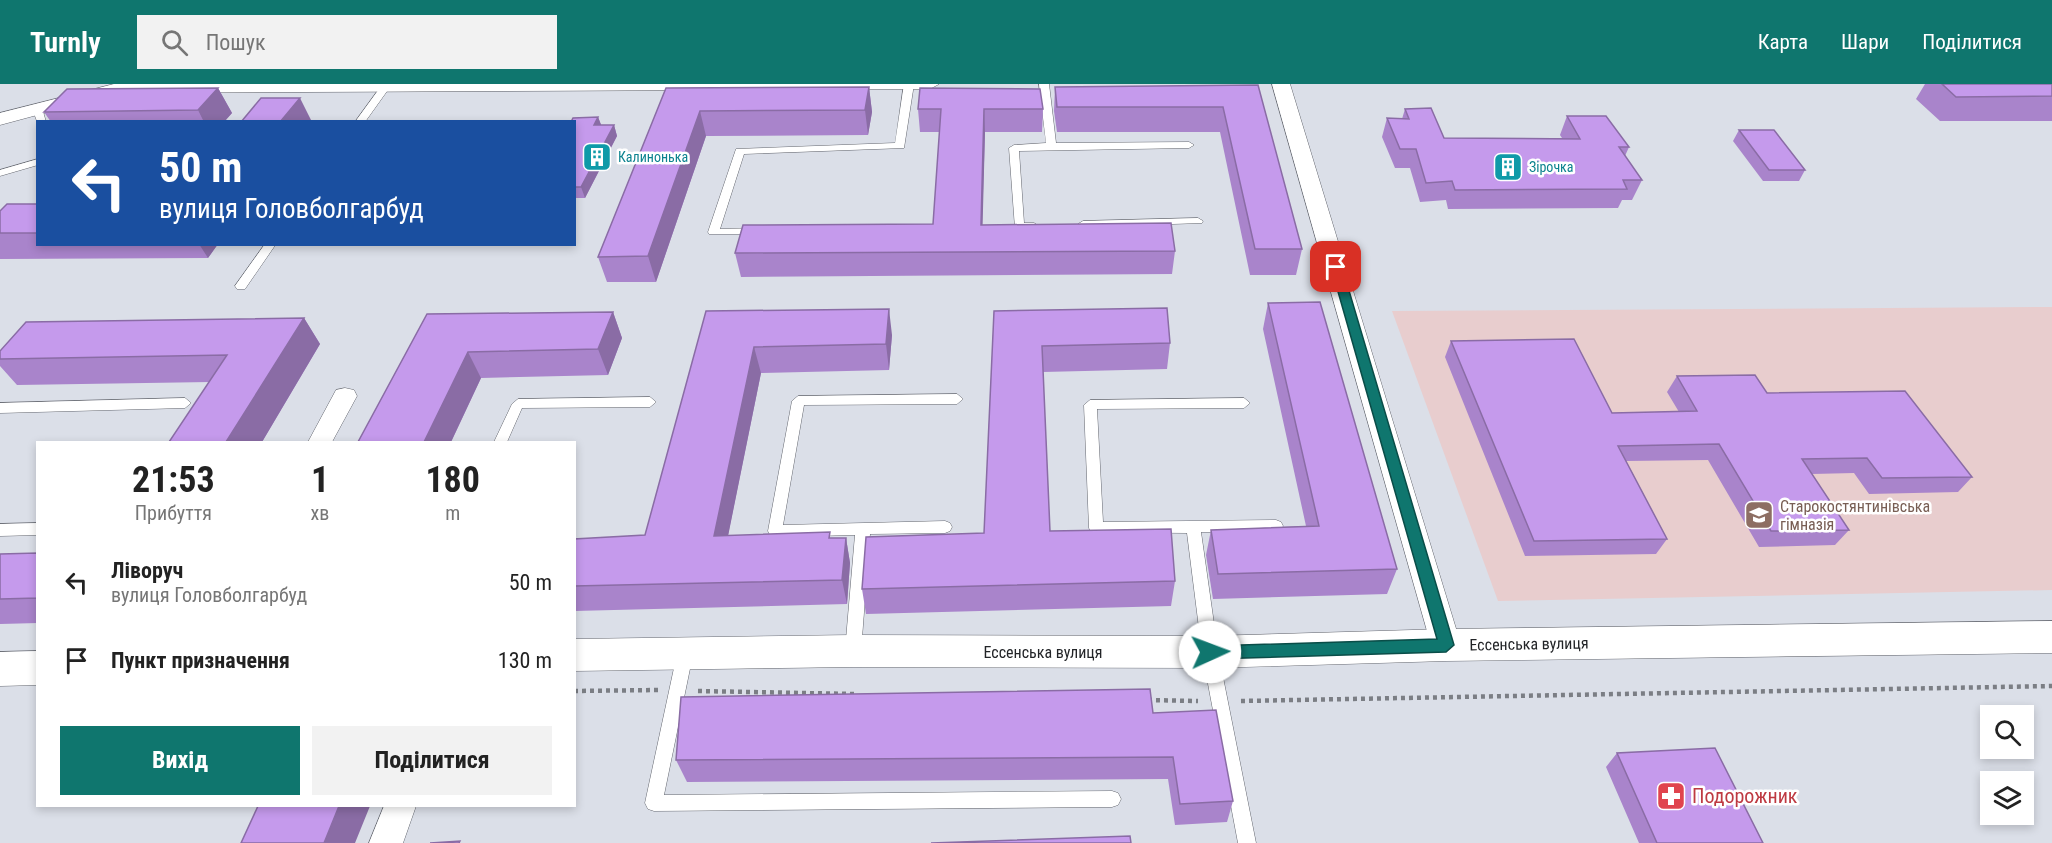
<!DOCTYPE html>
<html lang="uk">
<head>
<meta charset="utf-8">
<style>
	body { margin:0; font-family:"Roboto Condensed",sans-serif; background:#f2f2f2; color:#222; height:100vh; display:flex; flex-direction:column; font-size:22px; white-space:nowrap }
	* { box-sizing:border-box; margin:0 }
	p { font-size:20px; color:#767676 }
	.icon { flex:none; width:33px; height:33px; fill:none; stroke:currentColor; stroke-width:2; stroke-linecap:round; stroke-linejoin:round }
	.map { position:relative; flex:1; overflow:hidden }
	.sheet { position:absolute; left:36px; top:357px; width:540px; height:366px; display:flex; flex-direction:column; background:#fff; border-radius:0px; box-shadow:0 3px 9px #0003 }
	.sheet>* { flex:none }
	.banner { position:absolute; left:36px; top:36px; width:540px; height:126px; border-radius:0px; box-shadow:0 3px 9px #0003; background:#1a4fa0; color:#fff; overflow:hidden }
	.controls { position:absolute; left:1980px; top:621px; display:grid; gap:12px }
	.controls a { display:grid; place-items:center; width:54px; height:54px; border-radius:0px; background:#fff; box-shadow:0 3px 9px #0003; font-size:30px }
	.pin { position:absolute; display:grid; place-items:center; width:51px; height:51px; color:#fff; margin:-26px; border-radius:12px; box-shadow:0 3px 9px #0006 }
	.me { position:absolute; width:66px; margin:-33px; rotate:88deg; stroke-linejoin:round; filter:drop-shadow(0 0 4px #0008) }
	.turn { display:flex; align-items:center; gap:21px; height:126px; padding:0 24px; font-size:27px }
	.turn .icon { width:78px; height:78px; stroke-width:2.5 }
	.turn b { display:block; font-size:42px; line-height:51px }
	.eta { display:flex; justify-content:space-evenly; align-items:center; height:102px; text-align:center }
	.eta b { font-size:36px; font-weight:700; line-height:42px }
	.button { display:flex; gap:12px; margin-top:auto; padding:12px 24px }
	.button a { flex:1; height:69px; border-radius:0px; background:#0f766e; color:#fff; font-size:24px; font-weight:700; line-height:69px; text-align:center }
	.button a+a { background:#f2f2f2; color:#222 }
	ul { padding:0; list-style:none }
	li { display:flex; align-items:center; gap:18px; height:78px; padding:0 24px }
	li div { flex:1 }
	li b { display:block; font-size:22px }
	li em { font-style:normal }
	header { display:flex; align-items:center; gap:36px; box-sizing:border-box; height:84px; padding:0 30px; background:#0f766e; color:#fff }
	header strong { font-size:28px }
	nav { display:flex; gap:33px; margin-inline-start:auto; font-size:21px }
	.search { width:420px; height:54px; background:#f2f2f2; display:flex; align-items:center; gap:15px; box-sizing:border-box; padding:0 21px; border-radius:0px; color:#767676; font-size:22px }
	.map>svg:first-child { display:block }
	.education { fill:#e8cdce }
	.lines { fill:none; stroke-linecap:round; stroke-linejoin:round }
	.lane-casing { stroke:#64676f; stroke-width:1 }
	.street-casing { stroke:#64676f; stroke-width:1 }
	.secondary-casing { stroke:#64676f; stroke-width:1 }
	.path { stroke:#7b7e84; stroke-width:4.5; stroke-dasharray:4 4; stroke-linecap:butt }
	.lane { fill:#fff; fill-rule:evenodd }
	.street { fill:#fff; fill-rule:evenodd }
	.secondary { fill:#fff; fill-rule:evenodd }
	.wall { fill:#a984cb }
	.shaded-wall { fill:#8a6ca5 }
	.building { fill:#c59aec; stroke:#8a6ca5; stroke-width:1.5 }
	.route { fill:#0f766e; stroke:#0a4d48; stroke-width:1.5 }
	.labels { text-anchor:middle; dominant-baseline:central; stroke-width:5; stroke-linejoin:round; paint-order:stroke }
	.far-culture-label { font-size:14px; fill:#0d838f; stroke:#fff; text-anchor:start }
	.education-label { font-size:16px; fill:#785e54; stroke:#fff; text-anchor:start }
	.street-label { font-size:16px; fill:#222427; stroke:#fff }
	.near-health-label { font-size:20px; fill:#be3a42; stroke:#fff; text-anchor:start }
</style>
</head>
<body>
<header>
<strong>Turnly</strong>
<div class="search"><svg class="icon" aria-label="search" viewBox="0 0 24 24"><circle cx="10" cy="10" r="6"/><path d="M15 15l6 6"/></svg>Пошук</div>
<nav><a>Карта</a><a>Шари</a><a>Поділитися</a></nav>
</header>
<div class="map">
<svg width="2052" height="759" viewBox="0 0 2052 759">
	<rect width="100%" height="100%" fill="#dbdfe8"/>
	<path class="education" d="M2052 223V506L1498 517 1392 227Z"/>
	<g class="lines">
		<g class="lane-casing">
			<path id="lane" d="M904 0H914L904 64 744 70 720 145 760 144 765 147 760 150H709L708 148 736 65 895 59Z
				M1039 0H1049L1056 59 1189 58 1194 61 1189 64 1019 67 1024 139H1034L1039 142 1034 145 1015 144 1009 64 1014 61 1046 59Z
				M382 1 390 3 365 38H355Z
				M37 21 42 24 46 38H38V40L32 24Z
				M38 75V81L0 92V86Z
				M1198 134 1203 137 1202 139 1083 143 1078 140 1083 137Z
				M265 160H276L245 205H237L235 202Z
				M957 310 963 315 957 320 804 321 783 441 945 437 950 439 952 443 950 447 945 449 870 450 861 567 858 572 853 574 848 572 845 567 855 451 775 453 770 451 768 447 792 317 798 312Z
				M650 313 656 318 650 323 522 324 507 358H494L512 320 518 315Z
				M185 314 191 319 185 324 0 329V319Z
				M1244 314 1250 319 1244 324 1097 325 1103 438 1276 436 1281 438 1283 442 1281 446 1276 448H1201L1218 568 1256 759H1238L1202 568 1187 449 1091 448 1089 444 1084 321 1090 316Z
				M38 439V451L0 452V440Z
				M685 563 691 565 693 570 664 711 1112 707 1118 709 1121 715 1118 721 1112 723 654 727 648 725 645 719 677 570 679 565Z"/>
		</g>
		<g class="street-casing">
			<path id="street" d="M114 0H939L930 5 119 9 0 41V29Z
				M1272 0H1290L1461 561 1456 570 1446 573 1436 570 1431 561Z
				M345 304 354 306 357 312 332 358H308L336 306Z
				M384 722H416L403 759H369Z"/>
		</g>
		<g class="secondary-casing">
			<path id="secondary" d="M2052 537V569L1446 577 1210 584 853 583 574 587V555L853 551 1210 552 1446 545Z
				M38 567V601L0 602V568Z"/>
		</g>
		<path class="path" d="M574 607 658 606
			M698 607 856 610
			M1148 616 1198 617
			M1241 617 2052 602"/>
		<use href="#lane" class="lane"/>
		<use href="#street" class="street"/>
		<use href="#secondary" class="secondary"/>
	</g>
	<path class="wall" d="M1925 0H2052V37H1940L1916 15Z
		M1258 1 1302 165 1296 191H1250L1220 48H1057L1054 27 1055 3Z
		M869 3 872 28 868 51 706 52 656 198H607L598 173 666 4Z
		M218 4 232 29 224 38H51L44 28Z
		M918 25H1043L1042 48H985L982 141 1175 167 1172 190 741 193 735 169 933 140 940 48H920Z
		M1405 25 1444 54H1562L1560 51 1567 32 1629 63 1625 72 1642 96 1632 116H1622L1618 124 1448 125 1446 116 1420 118 1410 84H1395L1382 53 1387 34 1402 35Z
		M598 33 601 41H614L617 52 585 114H574V38Z
		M1739 46 1805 86 1799 97H1763L1733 57Z
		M38 120V160H218L208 174 0 175V127Z
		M1268 219 1397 485 1387 510 1213 515 1206 471 1211 446 1306 442 1263 245Z
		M706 227 892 251 889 286 761 289 728 451 831 454H846L850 479 847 520 574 527V455L645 451Z
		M994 227 1170 259 1167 285 1043 288 1050 447 1175 497 1171 522 866 530 862 505 984 449Z
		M613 228 622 254 608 291 481 294 451 358H358L427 230Z
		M304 234 320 260 262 358H169L210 298 17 301 0 282V267Z
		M1451 257 1612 329 1679 328 1667 308 1677 292 1767 309 1972 393 1958 408 1869 410 1854 389 1812 390 1849 446 1835 461 1759 463 1708 376 1626 377 1667 455 1656 470 1525 472 1445 273Z
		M38 469V539L0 540V470Z
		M1153 629 1233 717 1227 738 1175 741 1168 695 687 698 676 676Z
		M1617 669 1763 759H1639L1606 683Z"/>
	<path class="shaded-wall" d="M869 3 872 28 868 51 865 26Z
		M218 4 232 29 224 38H204L198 26Z
		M300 14 312 38H280Z
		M984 25 985 48 982 164 981 141Z
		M700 27 706 52 656 198 648 172Z
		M598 33 602 43 594 41Z
		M614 41 617 52 585 114 581 103Z
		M199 160H218L208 174Z
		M889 225 892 251 889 286 886 260Z
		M613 228 622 254 608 291 598 265Z
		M304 234 320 260 262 358H226Z
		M754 263 761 289 723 477 714 452Z
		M468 268 481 294 451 358H424Z
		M846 454 850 479 847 520 842 496Z
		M339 722H370L355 759H324Z"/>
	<path class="building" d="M1942 0H2052V12L1956 13Z
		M1258 1 1302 165H1255L1223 23H1057L1055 3Z
		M869 3 865 26 700 27 648 172 598 173 666 4Z
		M218 4 198 26 44 28 67 5Z
		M920 4 1040 5 1043 25H984L981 141 1171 139 1175 167 735 169 743 141 933 140 941 25H918Z
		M261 14H300L280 38H241Z
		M1431 24 1444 54 1580 55 1567 32H1606L1629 63H1619L1642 96H1623L1627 105 1455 106 1452 97 1426 99 1416 65H1400L1387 34 1409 35 1405 25Z
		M598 33 594 41H614L581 103H574V38H571L573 34Z
		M1739 46H1774L1805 86H1769Z
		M7 120H38V149H0V127Z
		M1320 218 1397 485 1218 490 1211 446 1319 442 1268 219Z
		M1167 224 1170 259 1042 262 1050 447 1171 445 1175 497 862 505 866 453 984 449 994 227Z
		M889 225 886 260 754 263 714 452 830 448 829 454H846L842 496 574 502V455L645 451 706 227Z
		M613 228 598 265 468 268 424 358H358L427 230Z
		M304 234 226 358H169L227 271 0 275V267L26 238Z
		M1574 255 1612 329 1697 327 1677 292 1755 291 1767 309 1905 307 1972 393 1882 394 1867 374 1802 375 1849 446 1771 447 1719 360 1618 362 1667 455 1534 457 1451 257Z
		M38 469V514L0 515V470Z
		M1150 605 1153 629 1216 626 1233 717 1180 720 1173 673 676 676 681 613Z
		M1715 664 1763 759H1657L1617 669Z
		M258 722H339L324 759H241Z
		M1130 752 1131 759H931Z
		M460 757 459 759H430Z"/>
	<path class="route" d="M1336 180 1342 183 1454 561 1446 568 1210 575 1204 573 1202 568 1204 564 1210 562 1437 555 1331 183Z"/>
	<defs>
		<g id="building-square" transform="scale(1.5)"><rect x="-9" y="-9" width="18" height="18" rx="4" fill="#0f9aa8" stroke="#fff"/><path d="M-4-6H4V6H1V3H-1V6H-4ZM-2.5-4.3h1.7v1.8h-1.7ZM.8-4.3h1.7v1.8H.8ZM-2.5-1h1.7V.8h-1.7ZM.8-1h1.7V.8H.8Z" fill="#fff"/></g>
		<g id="school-square" transform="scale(1.5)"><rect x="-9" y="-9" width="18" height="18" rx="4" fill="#8d6e63" stroke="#fff"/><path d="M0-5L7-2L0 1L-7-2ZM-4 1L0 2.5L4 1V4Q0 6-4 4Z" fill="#fff"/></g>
		<g id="pharmacy-square" transform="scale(1.5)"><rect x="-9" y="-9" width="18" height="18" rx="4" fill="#e0444e" stroke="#fff"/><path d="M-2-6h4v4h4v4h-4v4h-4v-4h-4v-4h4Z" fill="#fff"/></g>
	</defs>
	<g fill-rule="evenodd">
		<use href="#building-square" x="597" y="73"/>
		<use href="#building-square" x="1508" y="83"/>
		<use href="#school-square" x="1759" y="431"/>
		<use href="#pharmacy-square" x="1671" y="712"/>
	</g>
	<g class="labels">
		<g class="far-culture-label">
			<text x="618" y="73">Калинонька</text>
			<text x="1529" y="83">Зірочка</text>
		</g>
		<g class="education-label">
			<text x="1780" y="422">Старокостянтинівська<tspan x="1780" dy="18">гімназія</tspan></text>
		</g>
		<g class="street-label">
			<text transform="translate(1529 560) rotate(-1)">Ессенська вулиця</text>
			<text x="1043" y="568">Ессенська вулиця</text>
		</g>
		<g class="near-health-label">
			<text x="1692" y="712">Подорожник</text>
		</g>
	</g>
</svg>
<div class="controls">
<a><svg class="icon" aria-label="search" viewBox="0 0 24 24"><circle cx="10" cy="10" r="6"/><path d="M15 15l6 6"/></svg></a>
<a><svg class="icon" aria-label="layers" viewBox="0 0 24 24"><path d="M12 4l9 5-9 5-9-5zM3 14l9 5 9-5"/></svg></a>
</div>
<div class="pin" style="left:1336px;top:183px;background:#d93025"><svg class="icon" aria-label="arrive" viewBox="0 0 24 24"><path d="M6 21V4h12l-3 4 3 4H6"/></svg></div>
<svg class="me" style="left:1210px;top:568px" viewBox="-20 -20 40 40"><circle r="19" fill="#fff"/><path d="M0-13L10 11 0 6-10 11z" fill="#0f766e"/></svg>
<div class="banner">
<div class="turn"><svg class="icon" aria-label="left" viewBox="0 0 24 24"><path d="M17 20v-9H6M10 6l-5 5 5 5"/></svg><div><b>50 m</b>вулиця Головболгарбуд</div></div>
</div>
<section class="sheet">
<div class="eta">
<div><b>21:53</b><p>Прибуття</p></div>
<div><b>1</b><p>хв</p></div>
<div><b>180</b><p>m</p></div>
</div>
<ul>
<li><svg class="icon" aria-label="left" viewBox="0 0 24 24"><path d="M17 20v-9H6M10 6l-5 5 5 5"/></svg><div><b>Ліворуч</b><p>вулиця Головболгарбуд</p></div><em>50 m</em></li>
<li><svg class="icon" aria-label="arrive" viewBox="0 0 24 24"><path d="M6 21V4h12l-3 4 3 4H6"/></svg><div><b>Пункт призначення</b></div><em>130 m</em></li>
</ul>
<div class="button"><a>Вихід</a><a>Поділитися</a></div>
</section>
</div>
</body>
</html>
